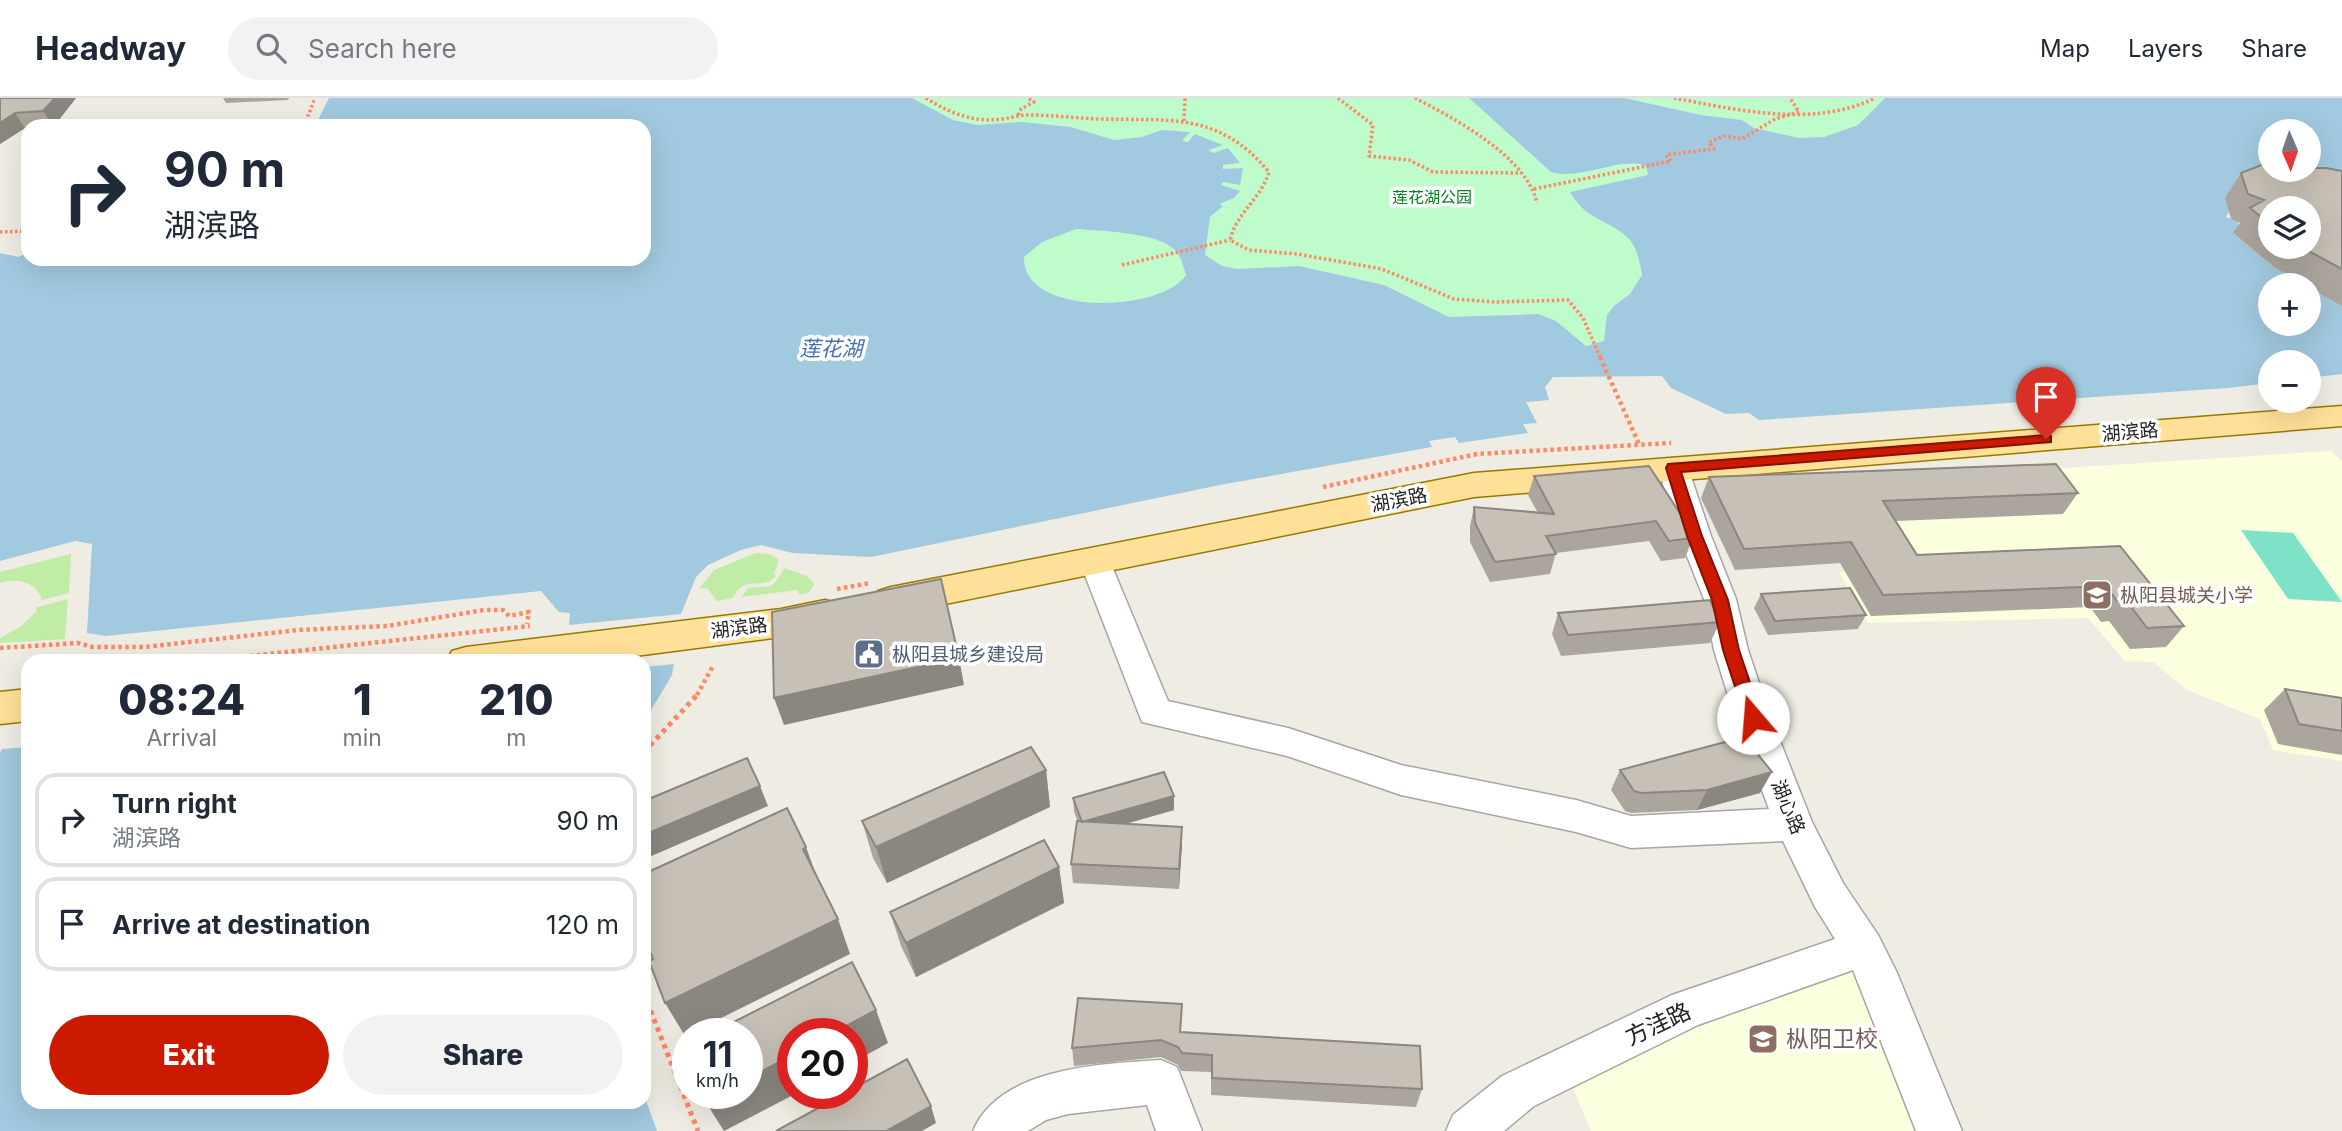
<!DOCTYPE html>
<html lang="en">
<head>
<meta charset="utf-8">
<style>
	body { margin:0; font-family:Inter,"Noto Sans SC",sans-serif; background:#f2f2f3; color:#1f2937; height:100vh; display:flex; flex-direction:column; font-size:26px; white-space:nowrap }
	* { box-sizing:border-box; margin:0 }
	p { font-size:23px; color:#747a83 }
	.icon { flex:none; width:38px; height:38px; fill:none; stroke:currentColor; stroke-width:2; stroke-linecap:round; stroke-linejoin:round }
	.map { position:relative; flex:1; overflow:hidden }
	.details { position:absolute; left:21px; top:556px; width:630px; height:455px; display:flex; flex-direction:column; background:#fff; border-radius:21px; box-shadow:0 7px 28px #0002 }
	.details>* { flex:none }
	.banner { position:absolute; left:21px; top:21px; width:630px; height:147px; border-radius:21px; box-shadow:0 7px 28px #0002; background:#fff; color:#1f2937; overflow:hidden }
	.needle { width:46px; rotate:178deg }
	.tools { position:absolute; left:2258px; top:21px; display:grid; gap:14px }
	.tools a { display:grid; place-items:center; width:63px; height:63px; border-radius:50%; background:#fff; box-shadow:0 7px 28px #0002; font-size:35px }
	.speed { position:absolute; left:672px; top:920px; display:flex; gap:14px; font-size:35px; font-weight:700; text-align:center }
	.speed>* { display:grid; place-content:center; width:91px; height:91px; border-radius:50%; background:#fff; box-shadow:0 7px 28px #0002; line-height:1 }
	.speed small { font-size:18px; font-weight:400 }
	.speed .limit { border:10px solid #d22; background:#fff; color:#111 }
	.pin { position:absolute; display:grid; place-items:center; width:60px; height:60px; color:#fff; margin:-72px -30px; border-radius:50% 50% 50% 0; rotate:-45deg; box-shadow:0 0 7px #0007 }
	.pin .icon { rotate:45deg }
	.me { position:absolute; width:77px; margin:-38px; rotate:342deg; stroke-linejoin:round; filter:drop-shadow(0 0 5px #0008) }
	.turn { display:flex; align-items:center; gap:24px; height:147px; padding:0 28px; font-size:32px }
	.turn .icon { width:91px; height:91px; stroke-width:2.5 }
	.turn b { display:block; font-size:49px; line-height:60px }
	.eta { display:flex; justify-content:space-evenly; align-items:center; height:119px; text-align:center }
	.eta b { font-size:42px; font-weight:800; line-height:49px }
	.primary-button { display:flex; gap:14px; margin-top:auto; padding:14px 28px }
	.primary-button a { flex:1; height:80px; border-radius:42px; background:#cc1a00; color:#fff; font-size:28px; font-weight:800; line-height:80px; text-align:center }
	.primary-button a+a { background:#f2f2f3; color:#1f2937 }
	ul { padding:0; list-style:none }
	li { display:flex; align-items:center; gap:21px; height:94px; margin:0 14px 10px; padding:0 14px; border:4px solid #e0e1e3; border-radius:21px }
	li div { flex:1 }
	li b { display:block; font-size:26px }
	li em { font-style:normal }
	header { display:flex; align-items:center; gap:42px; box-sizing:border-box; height:98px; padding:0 35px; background:#fff; border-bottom:2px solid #e0e1e3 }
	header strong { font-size:33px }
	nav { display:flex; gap:38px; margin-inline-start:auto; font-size:24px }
	.search { width:490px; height:63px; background:#f2f2f3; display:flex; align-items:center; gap:18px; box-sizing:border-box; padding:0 24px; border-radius:38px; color:#747a83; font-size:26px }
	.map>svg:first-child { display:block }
	.education { fill:#fbffdd }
	.grass { fill:#c0eca6 }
	.park { fill:#befccb }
	.pitch { fill:#7de2c8 }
	.water { fill:#a1c9df; fill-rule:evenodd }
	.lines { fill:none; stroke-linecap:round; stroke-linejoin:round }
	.minor-casing { stroke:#a5a5a5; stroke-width:3 }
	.major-casing { stroke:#987900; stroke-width:3 }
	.path-far2 { stroke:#ff8865; stroke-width:3.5; stroke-dasharray:2.5 2.5; stroke-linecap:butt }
	.path-far1 { stroke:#ff8865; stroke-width:4.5; stroke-dasharray:3.5 3.5; stroke-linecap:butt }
	.path { stroke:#ff8865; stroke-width:5; stroke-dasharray:4.5 4.5; stroke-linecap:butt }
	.minor { fill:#fff; fill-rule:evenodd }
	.major { fill:#ffe099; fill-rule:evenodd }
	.wall { fill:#aba59d; fill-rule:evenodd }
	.shaded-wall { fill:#8b867f }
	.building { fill:#c7c0b6; stroke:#8b867f; stroke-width:2 }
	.route { fill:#cc1a00; stroke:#851100; stroke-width:2 }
	.labels { text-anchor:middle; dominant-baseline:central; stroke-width:7; stroke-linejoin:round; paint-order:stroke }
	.far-park-label { font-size:16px; fill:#068120; stroke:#fff }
	.street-label { font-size:19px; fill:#1e1e1e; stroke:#fff }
	.education-label { font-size:19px; fill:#785e54; stroke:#fff; text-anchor:start }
	.service-label { font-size:19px; fill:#4e5e75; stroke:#fff; text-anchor:start }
	.water-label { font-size:21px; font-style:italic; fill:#466eb2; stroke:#fff }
	.near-street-label { font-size:23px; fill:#1e1e1e; stroke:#fff }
	.near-education-label { font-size:23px; fill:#785e54; stroke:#fff; text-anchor:start }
</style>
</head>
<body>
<header>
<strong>Headway</strong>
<div class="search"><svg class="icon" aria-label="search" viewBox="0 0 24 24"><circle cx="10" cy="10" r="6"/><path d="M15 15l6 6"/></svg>Search here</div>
<nav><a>Map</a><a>Layers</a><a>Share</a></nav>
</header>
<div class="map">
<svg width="2342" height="1033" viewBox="0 0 2342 1033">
	<rect width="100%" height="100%" fill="#efede3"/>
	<path class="education" d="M2331 353 2342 363V663L2273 652 2260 621 2187 592 2153 564 2125 563 2088 520 1868 525 1839 474 1908 465 1890 420 2015 373Z
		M1863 850 1940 1033H1591L1565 971Z"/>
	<path class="grass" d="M756 455 770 456 779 462 774 476 776 478C761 494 745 475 733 500L717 503 707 490 699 491 714 472Z
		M71 456 69 495 42 502C36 483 17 480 0 485V474Z
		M785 470 807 478 814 485C812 494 807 496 799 496L798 492 741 499 748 490C777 486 767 495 785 470Z
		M68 501 65 541 0 545V540L21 528 36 514 37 509Z"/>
	<path class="park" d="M913 0H1469L1551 74 1631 66 1646 68 1649 77 1571 94C1585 122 1612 122 1629 141 1638 151 1640 166 1642 177L1630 196 1614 208 1608 217 1604 243 1586 248 1556 223 1518 215 1492 219H1449L1385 187 1299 168 1237 171 1222 168 1205 157 1210 118 1215 116 1219 106 1240 93 1220 88 1223 84 1240 87 1242 70 1223 71 1222 67 1240 65 1228 51 1212 55 1208 52 1222 48 1181 43 1189 34 1162 32 1142 39 1114 42 1071 29 978 27 953 22Z
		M1624 0H1885L1858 27 1824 39 1799 40 1753 29 1742 22 1701 17Z
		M1076 131C1101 133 1156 134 1174 151 1181 157 1183 168 1186 177 1162 214 1022 220 1024 159L1042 144Z"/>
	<path class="pitch" d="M2241 432 2293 435 2342 504 2288 501Z"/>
	<path class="water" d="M329 0H912L953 22 978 27 1021 24 1071 29 1114 42 1142 39 1162 32 1190 34 1182 43 1188 44 1195 36 1223 47 1209 52 1213 55 1228 50 1240 65 1223 67V71L1243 70 1240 87 1223 84 1221 87 1240 93 1234 100 1219 106 1223 108 1210 119 1205 157 1222 168 1237 171 1299 168 1384 187 1449 219 1538 216 1556 223 1586 248 1604 243 1607 217 1614 208 1630 196 1642 177C1640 166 1638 151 1629 141 1611 122 1586 123 1570 94L1648 77 1646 68C1621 58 1582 83 1551 74L1469 0H1624L1701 17 1742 22 1754 30 1799 40 1824 39 1858 27 1885 0H2342V102L2227 106 2229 114 2226 119 2237 123 2240 131 2234 136 2275 170 2307 187H2270V226H2308V188L2342 207V276L2308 280V264H2270V285L2228 290 1759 322 1749 315 1726 316 1671 290 1662 278 1553 279 1545 289 1549 302 1526 304 1537 325 1523 326 1528 335 1459 345 1455 339 1429 343 1432 349 1220 387 871 459 793 455 761 447 741 452 708 467 696 479 681 516 569 527 570 515 559 514 541 493 106 538 87 535 92 446 75 443 0 463V155L19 159 28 154V161H644V28H315ZM2270 33H2308V72H2270ZM1076 131C1101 133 1155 134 1174 151 1181 157 1183 168 1186 177 1162 214 1022 220 1024 159L1042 144Z
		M674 566 672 577 644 624V569Z
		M28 649V1004H644V997L657 1033H0V655L2 651Z"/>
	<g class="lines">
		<g class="minor-casing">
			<path id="minor" d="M1673 360 1684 363 1688 370 1711 438 1736 501 1748 552 1771 620 1812 724 1843 785 1878 837 1897 875 1962 1033H1916L1853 872 1698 927 1534 1008 1504 1033H1446L1453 1017 1502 978 1672 897 1835 841 1815 809 1783 743 1631 750 1576 734 1401 697 1287 658 1142 624 1079 462 1084 454 1095 451 1106 454 1168 603 1288 630 1401 667 1576 702 1631 718 1769 711 1735 620 1714 552 1704 501 1679 438 1658 370 1662 363Z
				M1161 962 1177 969 1202 1033H1156L1147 1007 1068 1016 1046 1022 1028 1033H973C1000 969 1101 966 1161 962Z"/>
		</g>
		<g class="major-casing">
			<path id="major" d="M2342 308V328L1474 399 891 517 878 513 872 503 878 493 891 489 1474 375Z
				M825 502 839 506 844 516 839 526 781 539 589 564H446L452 553 466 549 781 511Z
				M28 591V623L0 626V594Z"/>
		</g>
		<path class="path-far2" d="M926 0C949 15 974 25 1002 21 1011 20 1019 17 1028 17 1052 17 1075 20 1098 21 1170 23 1218 13 1269 74 1261 101 1237 114 1230 142L1249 152 1297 156 1382 171 1454 201 1495 204 1568 202 1583 220 1601 261
			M1338 0 1373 27 1369 58 1409 62 1433 74 1521 75
			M1415 0C1455 21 1526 58 1537 105
			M1674 0C1737 12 1815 30 1875 0
			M1018 17 1021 11 1034 4 1028 0
			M1184 23 1185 0
			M304 28 315 0
			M1534 91 1671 63 1666 57 1672 56 1714 51 1709 44 1725 38 1742 41 1775 21 1799 14 1790 0
			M0 134 28 133
			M1122 167 1230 142"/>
		<path class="path-far1" d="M1600 259 1639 346
			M1323 389 1477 356 1671 345
			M837 491 870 485
			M0 550 78 545 93 549H145L298 532 387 528 484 512H503L509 518 529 514 527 526
			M194 564 530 528
			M697 597 713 568"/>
		<path class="path" d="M644 654 698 596
			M644 896 698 1033"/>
		<use href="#minor" class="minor"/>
		<use href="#major" class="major"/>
	</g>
	<path class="wall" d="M0 0H76L54 28H28V30H25L0 46Z
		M223 0H289L288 2 226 5Z
		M2270 72 2342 73V208L2308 189V187H2305L2275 170 2233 135 2240 125 2231 121 2225 100 2241 75ZM2270 110 2308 149H2270Z
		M1649 368 1693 440 1685 460 1661 463 1649 443 1556 455 1550 476 1490 484 1470 444V428L1474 409 1538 415 1528 397 1534 378Z
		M1709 379 2078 395 2063 416 1896 423 1917 457 2120 448 2184 528 2166 549 2130 551 2109 523 2101 524 2090 509 1871 518 1840 465 1735 472 1701 400Z
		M1761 496 1866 517 1858 531 1768 537 1754 510Z
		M1558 515 1720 524 1710 545 1561 558 1552 536Z
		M2285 591 2342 600V657L2278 646 2264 612Z
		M1046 672 1050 709 887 785 873 760 862 723Z
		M1620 672 1760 695 1697 712 1631 715 1625 713 1611 692Z
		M1174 698V712L1125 726 1182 729 1179 791 1073 785 1071 766 1078 724 1074 714 1073 700Z
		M1059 769 1064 805 916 879 901 848 890 814Z
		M1182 906 1181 934 1422 991 1416 1009 1211 997V974L1181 973 1178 967 1161 959 1074 968 1072 950Z"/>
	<path class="shaded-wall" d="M55 0H76L54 28 43 13Z
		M15 15 25 30 0 46V25Z
		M959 560 964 587 784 627 774 600Z
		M1046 672 1050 709 887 785 876 749Z
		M1772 674 1760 695 1697 712 1707 692Z
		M760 688 768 708 649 759 644 751V737Z
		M1174 698V712L1083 738 1082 724Z
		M1182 729V749L1179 791V771Z
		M806 749 819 785 803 751Z
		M1059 769 1064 805 916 879 906 845Z
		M838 821 850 856 685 938 665 905Z
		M876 912 888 945 852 965V936H831Z
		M793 957V996H795L724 1033 705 1003 719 996H747V981Z
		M931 1008 936 1025 922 1033H886Z"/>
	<path class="building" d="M0 0H55L43 13 15 15 0 25Z
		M2269 64 2270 72H2308V70H2326L2342 73V171L2301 149H2308V110H2270V126L2250 110 2264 102 2248 96 2241 75Z
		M2056 366 2078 395 1883 403 1917 457 2120 448 2184 528 2147 530 2126 502 2117 503 2106 488 1883 497 1851 444 1744 451 1709 379Z
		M1649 368 1685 423 1693 440 1669 443 1656 423 1546 438 1556 456 1495 464 1475 425 1474 409 1554 416 1534 378Z
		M941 481 959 560 774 600 772 514Z
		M1850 490 1866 517 1775 523 1761 496Z
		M1710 502 1720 524 1568 537 1558 515Z
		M2285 591 2342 600V633L2299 626Z
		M1744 639 1772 674 1707 692 1641 695 1634 693 1620 672Z
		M1031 649 1046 672 876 749 862 723Z
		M747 660 760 688 644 737V703Z
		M1164 674 1174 698 1082 724 1073 700Z
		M787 710 806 749 803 751 838 821 665 905 649 863 653 861 644 838V776Z
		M1077 723 1182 729 1179 771 1071 766Z
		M1044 742 1059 769 906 845 890 814Z
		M852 864 876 912 831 936H793V957L747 981V936H710Z
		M1078 900 1182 906 1180 934 1420 948 1422 991 1212 980V957L1182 955 1178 949 1161 942 1072 950Z
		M688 947V960L684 949Z
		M907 961 931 1008 886 1033H776L844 996H852V991Z
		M702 996H719L705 1003Z"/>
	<path class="route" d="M2046 337 2051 338V344L1681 374 1702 438 1728 502 1739 552 1762 620 1759 625H1747L1723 552 1712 502 1687 438 1666 370 1668 366Z"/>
	<defs>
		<g id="school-square" transform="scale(1.575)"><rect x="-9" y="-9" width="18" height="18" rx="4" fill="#8d6e63" stroke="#fff"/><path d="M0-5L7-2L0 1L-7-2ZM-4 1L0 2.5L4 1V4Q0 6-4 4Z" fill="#fff"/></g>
		<g id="civic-square" transform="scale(1.575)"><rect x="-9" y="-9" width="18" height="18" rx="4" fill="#5c6f8a" stroke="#fff"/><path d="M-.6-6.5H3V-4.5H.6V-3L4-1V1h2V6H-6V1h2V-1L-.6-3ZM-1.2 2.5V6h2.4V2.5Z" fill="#fff"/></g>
	</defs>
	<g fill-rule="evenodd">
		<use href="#school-square" x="2097" y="497"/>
		<use href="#civic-square" x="869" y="556"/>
		<use href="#school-square" x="1763" y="941"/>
	</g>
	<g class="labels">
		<g class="far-park-label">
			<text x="1432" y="99">莲花湖公园</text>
		</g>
		<g class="street-label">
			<text transform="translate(2130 334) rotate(-5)">湖滨路</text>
			<text transform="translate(1399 402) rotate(-11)">湖滨路</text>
			<text transform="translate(739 530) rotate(-7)">湖滨路</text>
			<text transform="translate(1788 709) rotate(67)">湖心路</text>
		</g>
		<g class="education-label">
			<text x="2120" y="497">枞阳县城关小学</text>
		</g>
		<g class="service-label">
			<text x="892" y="556">枞阳县城乡建设局</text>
		</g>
		<g class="water-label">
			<text x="831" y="250">莲花湖</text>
		</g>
		<g class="near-street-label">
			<text transform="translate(1658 926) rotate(-25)">方洼路</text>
		</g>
		<g class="near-education-label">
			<text x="1786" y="941">枞阳卫校</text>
		</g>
	</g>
</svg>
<div class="tools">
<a><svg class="needle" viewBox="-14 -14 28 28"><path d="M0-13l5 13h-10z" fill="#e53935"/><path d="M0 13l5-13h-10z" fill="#747a83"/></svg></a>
<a><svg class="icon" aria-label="layers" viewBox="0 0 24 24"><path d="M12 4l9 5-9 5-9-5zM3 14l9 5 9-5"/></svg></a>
<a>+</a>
<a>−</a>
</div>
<div class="speed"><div>11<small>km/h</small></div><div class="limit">20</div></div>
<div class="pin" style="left:2046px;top:341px;background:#d93025"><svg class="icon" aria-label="arrive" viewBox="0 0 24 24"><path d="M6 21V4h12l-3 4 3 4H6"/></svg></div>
<svg class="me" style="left:1753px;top:620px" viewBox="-20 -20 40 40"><circle r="19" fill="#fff"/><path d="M0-13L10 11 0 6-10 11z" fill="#cc1a00"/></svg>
<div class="banner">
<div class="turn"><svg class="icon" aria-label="right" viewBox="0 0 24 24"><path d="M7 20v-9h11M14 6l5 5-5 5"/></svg><div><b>90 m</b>湖滨路</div></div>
</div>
<section class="details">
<div class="eta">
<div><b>08:24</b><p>Arrival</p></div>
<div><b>1</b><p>min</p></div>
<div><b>210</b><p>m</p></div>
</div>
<ul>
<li><svg class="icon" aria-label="right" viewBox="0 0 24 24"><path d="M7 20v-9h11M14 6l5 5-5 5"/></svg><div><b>Turn right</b><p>湖滨路</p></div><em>90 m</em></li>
<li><svg class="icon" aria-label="arrive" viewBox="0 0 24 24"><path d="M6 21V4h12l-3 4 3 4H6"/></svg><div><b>Arrive at destination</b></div><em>120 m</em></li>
</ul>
<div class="primary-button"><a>Exit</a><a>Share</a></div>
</section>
</div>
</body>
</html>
